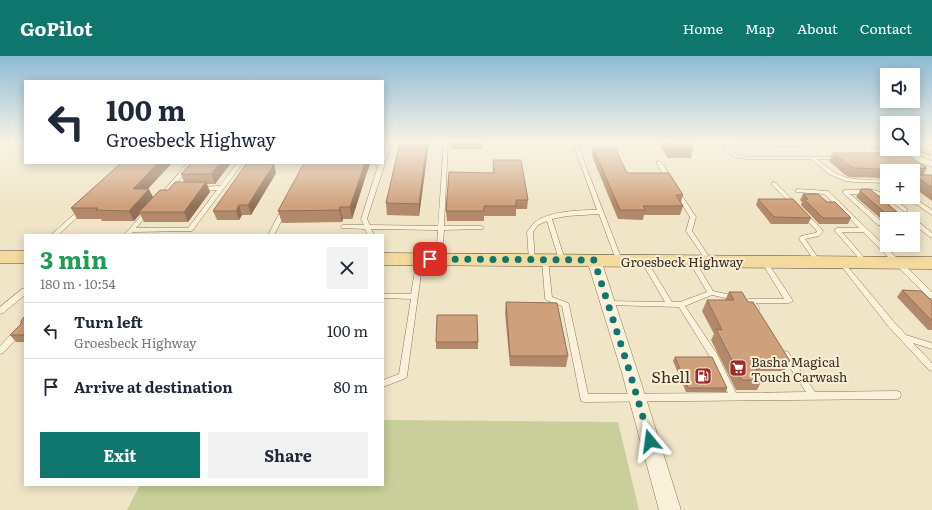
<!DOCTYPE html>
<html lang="en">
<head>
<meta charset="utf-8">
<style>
	body { margin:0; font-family:Literata,serif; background:#f2f2f3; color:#1f2937; height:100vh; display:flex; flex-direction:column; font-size:15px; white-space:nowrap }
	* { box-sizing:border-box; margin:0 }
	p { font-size:13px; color:#747a83 }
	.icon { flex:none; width:22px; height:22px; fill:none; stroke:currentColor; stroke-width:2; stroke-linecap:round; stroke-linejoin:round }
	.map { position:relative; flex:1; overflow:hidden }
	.sheet { position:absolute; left:24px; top:178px; width:360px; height:252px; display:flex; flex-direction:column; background:#fff; border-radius:0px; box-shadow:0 2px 10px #0003 }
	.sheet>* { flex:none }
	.guide { position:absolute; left:24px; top:24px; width:360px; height:84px; border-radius:0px; box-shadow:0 2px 10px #0003; background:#fff; color:#1f2937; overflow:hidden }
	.controls { position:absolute; left:880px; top:12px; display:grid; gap:8px }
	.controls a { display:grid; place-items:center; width:40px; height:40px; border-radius:0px; background:#fff; box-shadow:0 2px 10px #0003; font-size:20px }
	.pin { position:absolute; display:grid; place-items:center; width:34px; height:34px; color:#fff; margin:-17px; border-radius:8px; box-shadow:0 2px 6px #0006 }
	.me { position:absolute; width:44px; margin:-22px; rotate:344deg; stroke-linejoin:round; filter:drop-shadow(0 0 3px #0008) }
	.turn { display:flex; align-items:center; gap:14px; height:84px; padding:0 16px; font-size:18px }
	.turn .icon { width:52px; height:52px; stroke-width:2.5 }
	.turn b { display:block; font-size:28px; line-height:34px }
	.round { display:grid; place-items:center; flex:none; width:42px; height:42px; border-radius:0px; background:#f2f2f3 }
	.overview { display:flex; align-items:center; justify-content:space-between; height:68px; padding:0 16px }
	h1 { font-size:24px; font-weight:700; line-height:30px; color:#1e9e55 }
	.button { display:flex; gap:8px; margin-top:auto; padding:8px 16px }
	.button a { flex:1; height:46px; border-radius:0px; background:#0f766e; color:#fff; font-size:16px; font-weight:700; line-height:46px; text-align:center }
	.button a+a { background:#f2f2f3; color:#1f2937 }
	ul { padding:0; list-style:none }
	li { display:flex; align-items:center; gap:12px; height:56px; padding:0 16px; border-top:1px solid #e0e1e3 }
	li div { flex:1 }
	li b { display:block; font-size:15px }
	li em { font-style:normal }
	header { display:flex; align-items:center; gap:24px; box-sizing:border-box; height:56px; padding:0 20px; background:#0f766e; color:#fff }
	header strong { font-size:19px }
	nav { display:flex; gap:22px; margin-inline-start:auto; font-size:14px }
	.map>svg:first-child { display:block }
	.green { fill:#c8cf9a }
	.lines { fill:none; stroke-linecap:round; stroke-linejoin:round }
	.lane-casing { stroke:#8d775b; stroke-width:1 }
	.street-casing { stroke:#8d775b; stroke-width:1 }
	.primary-casing { stroke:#5b442f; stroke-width:1 }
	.lane { fill:#faf1db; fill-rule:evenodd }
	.street { fill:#faf1db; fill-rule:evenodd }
	.primary { fill:#f3db9f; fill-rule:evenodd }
	.wall { fill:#b28a6b }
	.shaded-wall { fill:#917057 }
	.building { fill:#cfa07c; stroke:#917057 }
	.route { stroke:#0f766e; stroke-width:7; stroke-dasharray:0 12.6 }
	.labels { text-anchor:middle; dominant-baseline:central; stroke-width:4; stroke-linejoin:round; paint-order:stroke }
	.street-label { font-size:13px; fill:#3d2e20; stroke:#f7eed7 }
	.poi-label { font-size:13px; fill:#3d2e20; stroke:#f7eed7; text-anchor:start }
	.near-poi-label { font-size:16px; fill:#3d2e20; stroke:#f7eed7; text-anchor:end }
</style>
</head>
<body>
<header>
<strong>GoPilot</strong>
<nav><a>Home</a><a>Map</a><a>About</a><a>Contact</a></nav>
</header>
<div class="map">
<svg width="932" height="454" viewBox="0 0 932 454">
	<rect width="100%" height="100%" fill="#f0e5c7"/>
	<path class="green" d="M383 364 618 366 639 454H127L140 429H383Z"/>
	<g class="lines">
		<g class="lane-casing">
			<path id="lane" d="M387 86H391L386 104 383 106V97Z
				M444 86H448L444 170H481L484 172 483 173 444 174 442 203 439 205 436 203 438 174 371 173 374 179H368L365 173 341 172 340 171 341 170 343 169H364L361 163 379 107H383V106L385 107 367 163 370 169 438 170Z
				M740 88H881V89L879 90 850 91 740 90 729 92V93L737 99 748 101H841V103H817C843 126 854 124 887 123V127L855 126 845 125 829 118 811 103H748L734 101 724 94 725 90Z
				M574 89 578 90 622 204 621 205H617L616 204 599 158 567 160 552 163 565 204 562 206 559 204 547 165 538 169 533 176 535 204 532 206 529 204 527 176C529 173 532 169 535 166 550 155 579 154 597 154L574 90Z
				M659 105 662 107 673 124 672 125 670 126 667 124 656 107Z
				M188 107H194L163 142H159V140Z
				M237 107H243L192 175 133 176 130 179H124L146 154 148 153 151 155 136 172H188L217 134H199L197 133V131L220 130Z
				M774 126 776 127 798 149V151H794L772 129V127Z
				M798 133 828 135 932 236V242H929L863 176H842L868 206 865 208 863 207 834 174 837 172H859L824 138 796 136V134Z
				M677 134 679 135 696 161 692 175 712 205 711 206H707L686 175 690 161 674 136Z
				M845 134H874L887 138V141H913L932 154V159L911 145H897L907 153 908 154 905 156 889 144 887 142 874 138H850L882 166H887V170L878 169 843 137V135Z
				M82 152 85 154 84 155 58 179H51L80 153Z
				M284 152 287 154 274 179H268L281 154Z
				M803 155 805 156 821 172 823 176 819 180 805 183 821 206 820 207H816L799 183 801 180 815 177 817 176 816 174 800 157Z
				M913 167 921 168 932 177V182L930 181 917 171H913Z
				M420 201 423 203 407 320 406 322 383 331V324L399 318 411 243 383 242V238H411L417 203Z
				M545 202 548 204 552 241 568 247 569 249 588 338 728 337 710 301 679 251 608 249 604 247 608 245 665 246 641 205 644 203 647 205 672 246H680L707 236 689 205 692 203 695 205 713 235 735 240 739 242 735 244 712 239 685 250 717 298 736 337 806 336 781 298 782 296 785 295 788 296 815 336 897 335 900 336 901 339 900 342 897 343 584 346 581 345 562 250 546 244 545 242 542 204Z
				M764 203 766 204 793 245 789 247H756L760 253 756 256 753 255 747 245 748 243H784L761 205Z
				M841 204 843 205 894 266 906 279 932 287V293L913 287 932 307V315L929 314 888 270 839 207 838 206Z
				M22 233H25V239L3 257 0 258V251Z
				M25 266V274L3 297 0 298V290L22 267Z"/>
		</g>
		<g class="street-casing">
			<path id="street" d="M866 86H880L887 89V93H899L932 105V111L884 94Z
				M594 200 599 201 601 204 638 317 681 454H659L622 317 587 204 589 201Z"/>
		</g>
		<g class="primary-casing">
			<path id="primary" d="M913 86H923L932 89V99L913 93Z
				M0 195H25V207H0Z
				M383 197 932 201V213L383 209Z"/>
		</g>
		<use href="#lane" class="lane"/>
		<use href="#street" class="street"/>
		<use href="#primary" class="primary"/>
	</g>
	<path class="wall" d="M0 86H25V87H0Z
		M429 86 419 160 387 159 386 147Z
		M451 86H482V93H452Z
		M658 86H688L693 93 691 102H668Z
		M593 92 627 117 683 139 681 146 683 150 680 159H644L643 164 618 163 592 100Z
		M833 97 927 112 923 119H932V145L913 131V115H887V122L850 121 845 119 829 105Z
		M493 104 528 144 527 153H516V160H484V165H447L446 155 493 117Z
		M121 107H172L148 133 153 142 184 126 181 118 231 107 215 128H207L210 136 188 166H144L140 158 134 165H102L101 163H77L71 152Z
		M370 107 352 163H343L342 166 282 167 278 155Z
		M276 117 251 159H242L239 164H217L213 155Z
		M860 135 897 156 893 162H880L856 141Z
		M803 138 827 146 851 162 848 168H819L801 149 802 146 800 144Z
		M758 143 811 162 808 168H771L756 149Z
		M902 234 932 245V274H928L897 241Z
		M729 236 748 246 790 305 784 315H758L762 324 757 334H736L711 284 714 278 702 255 707 244H725Z
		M506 246 568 300 566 311 510 310 505 257Z
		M25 261V286H16L10 279 21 268Z
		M436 286H478V293H436Z
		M675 301 727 332 726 336H686L673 305Z"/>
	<path class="shaded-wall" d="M427 86H429L419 160V148Z
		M158 107H172L138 143 133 133Z
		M220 107H231L215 128 211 118Z
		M365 107H370L352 163 350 151Z
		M274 108 276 117 251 159 248 149Z
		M206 126 210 136 188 166 184 156Z
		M149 133 154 143 139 156 140 158 134 165 129 155Z
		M239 149 242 159 239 164 236 155Z
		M340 151 343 163 342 166 339 154Z"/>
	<path class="building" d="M400 86H427L419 148 386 147Z
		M665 86H688L693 93H670Z
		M593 92H615L627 117H669L683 139H676L683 150H643L646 154H620Z
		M833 97H905L927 112 917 113 918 119H932V132L913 118V115H909L908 114 854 112 850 110Z
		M493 104H521L528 144H516V150H484V155H446L449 116 494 117Z
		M121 107H158L133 133H149L129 155 96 154 98 152H71Z
		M191 107H220L211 118H181Z
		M304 107H365L350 151H340L339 154 278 155Z
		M246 108H274L248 149H239L236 155H213Z
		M175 126H206L184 156H139L160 134H168Z
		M861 133H870L897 156H884L860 135Z
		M803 138H818L827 146H835L851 162H823L804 143H808Z
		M758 143H793L811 162 774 161Z
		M902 234 921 235 932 245V265Z
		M729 236H742L748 246H753L790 305H752L762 324H742L716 273 722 274 707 244H734Z
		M506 246 557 247 568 300H510Z
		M437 259H477L478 286H436Z
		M24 261 25 279H10L21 268V265Z
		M675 301H712L727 332H688Z"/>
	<linearGradient id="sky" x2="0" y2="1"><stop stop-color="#8ebad6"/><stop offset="0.57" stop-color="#f8f3e6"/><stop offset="1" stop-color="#f8f3e6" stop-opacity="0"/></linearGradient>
	<rect width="932" height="150" fill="url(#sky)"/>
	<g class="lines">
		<path class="route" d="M430 203 594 204 630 317 650 385"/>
	</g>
	<defs>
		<g id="supermarket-square" transform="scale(0.9)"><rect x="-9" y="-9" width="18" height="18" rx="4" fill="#9e2b29" stroke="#f7eed7"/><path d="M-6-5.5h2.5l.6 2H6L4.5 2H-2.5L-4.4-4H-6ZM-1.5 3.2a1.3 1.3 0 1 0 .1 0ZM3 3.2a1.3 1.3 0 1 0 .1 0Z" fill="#fff"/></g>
		<g id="fuel-square" transform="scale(0.9)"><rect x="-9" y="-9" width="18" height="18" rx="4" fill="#9e2b29" stroke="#f7eed7"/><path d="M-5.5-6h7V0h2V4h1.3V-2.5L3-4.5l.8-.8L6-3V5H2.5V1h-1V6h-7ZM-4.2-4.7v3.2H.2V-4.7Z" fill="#fff"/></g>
	</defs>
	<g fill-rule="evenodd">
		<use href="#supermarket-square" x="738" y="312"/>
		<use href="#fuel-square" x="703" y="320"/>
	</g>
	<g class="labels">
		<g class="street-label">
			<text x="682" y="205">Groesbeck Highway</text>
		</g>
		<g class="poi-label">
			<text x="751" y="305">Basha Magical<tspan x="751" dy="15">Touch Carwash</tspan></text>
		</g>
		<g class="near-poi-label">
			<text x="690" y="320">Shell</text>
		</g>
	</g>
</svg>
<div class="controls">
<a><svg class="icon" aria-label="sound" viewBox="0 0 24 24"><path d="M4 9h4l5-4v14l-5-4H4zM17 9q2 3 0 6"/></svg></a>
<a><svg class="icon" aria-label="search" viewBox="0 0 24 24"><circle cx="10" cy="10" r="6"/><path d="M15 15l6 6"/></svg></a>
<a>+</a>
<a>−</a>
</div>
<div class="pin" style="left:430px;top:203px;background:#d93025"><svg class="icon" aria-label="arrive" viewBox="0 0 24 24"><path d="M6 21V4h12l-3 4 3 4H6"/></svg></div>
<svg class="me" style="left:650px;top:385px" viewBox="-20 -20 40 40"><path d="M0-17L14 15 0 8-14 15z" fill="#0f766e" stroke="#fff" stroke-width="4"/></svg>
<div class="guide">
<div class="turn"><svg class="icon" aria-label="left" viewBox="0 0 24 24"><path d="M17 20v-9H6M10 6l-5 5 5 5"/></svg><div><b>100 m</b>Groesbeck Highway</div></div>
</div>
<section class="sheet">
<div class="overview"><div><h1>3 min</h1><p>180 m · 10:54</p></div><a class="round"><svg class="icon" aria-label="close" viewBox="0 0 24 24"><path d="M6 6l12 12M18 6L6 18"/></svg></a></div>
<ul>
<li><svg class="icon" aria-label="left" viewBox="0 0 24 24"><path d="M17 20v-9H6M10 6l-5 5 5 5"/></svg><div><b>Turn left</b><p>Groesbeck Highway</p></div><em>100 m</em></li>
<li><svg class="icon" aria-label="arrive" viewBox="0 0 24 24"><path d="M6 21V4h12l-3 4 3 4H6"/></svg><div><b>Arrive at destination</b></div><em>80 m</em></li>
</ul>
<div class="button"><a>Exit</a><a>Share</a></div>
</section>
</div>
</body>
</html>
